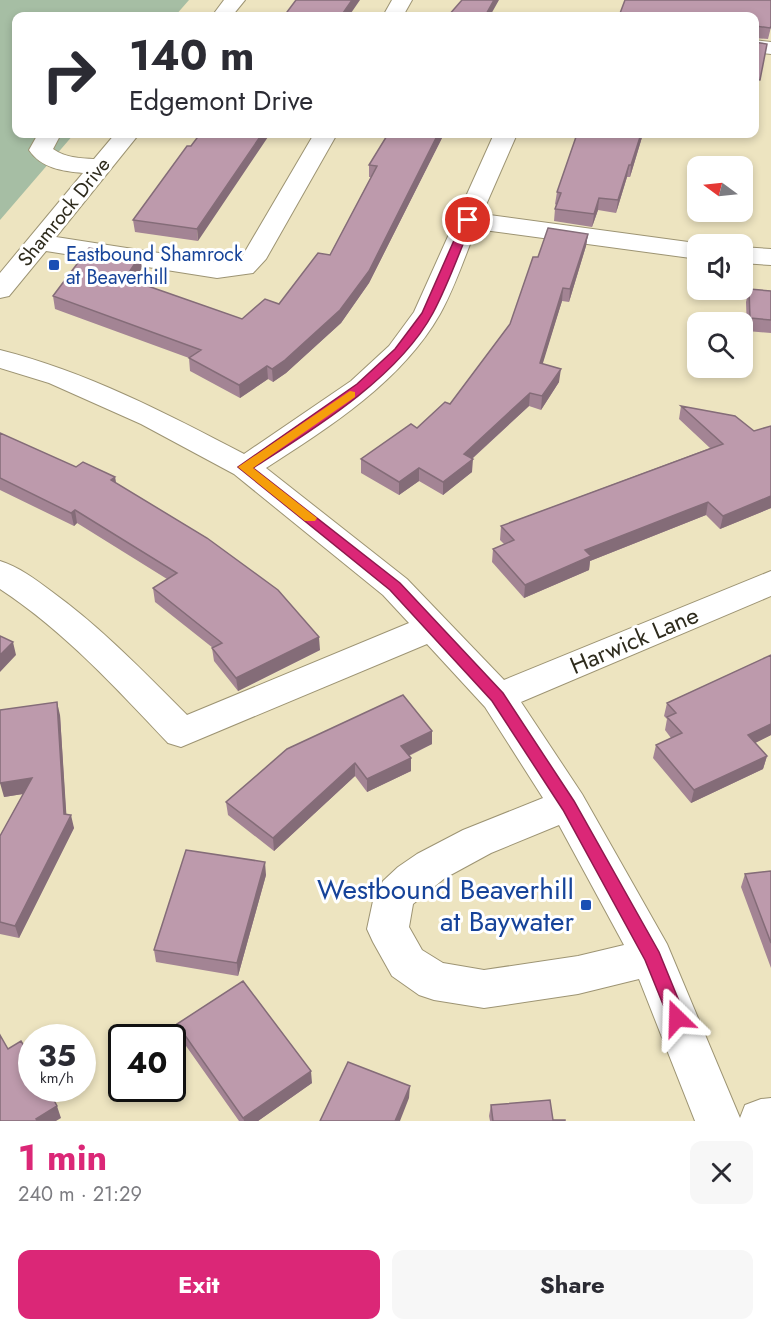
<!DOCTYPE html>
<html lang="en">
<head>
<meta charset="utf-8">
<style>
	body { margin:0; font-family:Jost,sans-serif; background:#f7f7f7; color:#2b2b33; height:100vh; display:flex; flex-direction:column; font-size:22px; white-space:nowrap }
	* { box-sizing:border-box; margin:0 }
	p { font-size:20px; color:#7c7c81 }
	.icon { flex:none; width:33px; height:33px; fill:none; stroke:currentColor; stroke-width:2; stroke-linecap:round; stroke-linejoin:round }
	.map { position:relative; height:1121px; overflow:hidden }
	.panel { display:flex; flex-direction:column; background:#fff; flex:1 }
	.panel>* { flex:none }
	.banner { position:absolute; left:12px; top:12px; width:747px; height:126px; border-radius:12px; box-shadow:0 3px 9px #0003; background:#fff; color:#2b2b33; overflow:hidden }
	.needle { width:39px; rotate:285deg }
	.buttons { position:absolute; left:687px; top:156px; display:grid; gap:12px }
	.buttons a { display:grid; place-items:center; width:66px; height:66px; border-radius:12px; background:#fff; box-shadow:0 3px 9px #0003; font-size:30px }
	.speed { position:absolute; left:18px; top:1024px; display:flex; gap:12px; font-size:30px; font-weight:700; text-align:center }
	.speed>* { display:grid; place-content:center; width:78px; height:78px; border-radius:50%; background:#fff; box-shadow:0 3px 9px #0003; line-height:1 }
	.speed small { font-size:15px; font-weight:400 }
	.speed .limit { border:3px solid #111; border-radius:9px; background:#fff; color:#111 }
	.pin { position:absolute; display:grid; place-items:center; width:51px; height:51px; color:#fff; margin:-26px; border:3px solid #fff; border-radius:50%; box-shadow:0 2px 6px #0007 }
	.me { position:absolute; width:66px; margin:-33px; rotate:338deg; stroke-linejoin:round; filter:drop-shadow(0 0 4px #0008) }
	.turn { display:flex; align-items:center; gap:21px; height:126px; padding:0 18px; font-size:27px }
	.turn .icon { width:78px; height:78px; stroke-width:2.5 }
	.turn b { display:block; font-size:42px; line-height:51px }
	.round { display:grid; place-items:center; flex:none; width:63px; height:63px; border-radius:12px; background:#f7f7f7 }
	.head { display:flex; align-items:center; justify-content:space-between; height:102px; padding:0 18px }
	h1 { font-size:36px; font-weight:700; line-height:45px; color:#db2777 }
	.cta { display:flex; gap:12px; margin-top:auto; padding:12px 18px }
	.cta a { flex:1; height:69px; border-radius:12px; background:#db2777; color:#fff; font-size:24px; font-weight:700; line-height:69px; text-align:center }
	.cta a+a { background:#f7f7f7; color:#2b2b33 }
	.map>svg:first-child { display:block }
	.green { fill:#a6bea4 }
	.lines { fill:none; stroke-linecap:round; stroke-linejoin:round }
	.minor-casing { stroke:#9d9473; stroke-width:2 }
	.minor { fill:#fff; fill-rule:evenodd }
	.wall { fill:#a38494 }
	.shaded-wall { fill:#846c78 }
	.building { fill:#bd9aac; stroke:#846c78; stroke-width:1.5 }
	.route { fill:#db2777; stroke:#8e194d; stroke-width:1.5 }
	.slow { fill:#f59e0b }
	.transit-dot { fill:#1a4fb4; stroke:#fff; stroke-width:2 }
	.labels { text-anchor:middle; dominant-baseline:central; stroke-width:6; stroke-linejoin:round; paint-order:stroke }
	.far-street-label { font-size:20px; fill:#2e2b1d; stroke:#fff }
	.far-transit-label { font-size:20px; fill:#164399; stroke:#fff; text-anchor:start }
	.street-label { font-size:24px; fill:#2e2b1d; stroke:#fff }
	.near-transit-label { font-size:28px; fill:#164399; stroke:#fff; text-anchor:end }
</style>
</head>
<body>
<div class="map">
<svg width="771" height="1121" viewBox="0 0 771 1121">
	<rect width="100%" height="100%" fill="#ede4c0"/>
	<path class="green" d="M0 0H189L175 16H16V134H74L0 220Z"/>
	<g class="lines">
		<g class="minor-casing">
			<path id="minor" d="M224 0H245L232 16H212Z
				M392 0H412L403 16H383Z
				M754 40 771 42V54L754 52Z
				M38 134H61L53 149C66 158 79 158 94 159L115 134H139L56 237 217 262 236 260 243 255 314 134H337L266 259 253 273 217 278 46 251 9 296 0 298V273L83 173C62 171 41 168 29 150Z
				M494 134H517L482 214 703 244H698V259L476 229C465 256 455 287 440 314 402 381 330 427 266 468L407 579 504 680 771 571V596L521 702 582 794 667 944 740 1118 745 1105 761 1099 771 1098V1121H695L639 979 578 994 484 1008 434 1000 419 995 392 976 373 942 367 929 373 901 383 881 398 867 417 854 463 830 543 798 485 707 427 644 181 747 168 743C116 688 64 631 0 589V561C19 567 35 579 51 591 101 627 144 672 187 715L409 623 383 595 234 474 141 424 49 383 0 368V350C87 372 166 413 244 454L351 381 389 346 414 312ZM559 825 624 945 578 956 484 970 443 963 422 950 409 927 413 904 445 878 491 853Z
				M742 247 771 249V265L742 263Z"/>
		</g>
		<use href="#minor" class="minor"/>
	</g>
	<path class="wall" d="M754 16 771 27 768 39 754 38Z
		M754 42 767 44 757 91H754Z
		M388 134H444L369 283 341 323 286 373 273 382 268 379 240 398 190 371 189 358 55 309 53 296 142 268 133 281 242 319 279 304 330 255 371 177H369V165Z
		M577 134H643L630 177H627L616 213 598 210 592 227 554 221 555 209 556 205 555 204 557 192Z
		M191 146 198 241 135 232 133 220Z
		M698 196V210L695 209Z
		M713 212H729V213Z
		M588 234 586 246 569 302 562 301 542 364 559 382 541 410 529 406 472 459V472L443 495 419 481 399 495 361 473V459L417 428 450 404 510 324 538 257Z
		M749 289 771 291V333L747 331 746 302Z
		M681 406 754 431 771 426V508L720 529 706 515 590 561 589 570 524 598 492 562 493 549 504 544 500 540 501 526 710 448 679 419Z
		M0 433 76 467 115 477 116 484 320 650 238 691 214 661 212 648H213L155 602 153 588 167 579 77 523 74 526 0 490Z
		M771 655V735L755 743 767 756 763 769 691 803 653 758 656 745 671 738 665 730 667 719 664 716 667 703Z
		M60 715 66 814 74 828 19 938 0 934V836L23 794 4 797Z
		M432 731V744L409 756 411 771 367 792 355 776 274 851 228 815 226 802Z
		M771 871V968L741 887 745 874Z
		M266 875 238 976 156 962 154 950Z
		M177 1024 312 1083 258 1121H239L179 1036Z
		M491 1105 553 1120 565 1121H490L489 1116Z"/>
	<path class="shaded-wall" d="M352 0H360L349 16H341Z
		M494 0H499L490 16H485Z
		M262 134H270L198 241 197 229Z
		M438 134H444L369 283 341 323 286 373 273 382 272 369Z
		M641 134H643L630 177 631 165Z
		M629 165 627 177 616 213 618 200Z
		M599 198 598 210 592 227 594 214Z
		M588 234 586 246 569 302 570 289Z
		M140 256 142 268 126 290 125 278Z
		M563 288 562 301 539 376 540 363Z
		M267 366 268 379 240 398 239 385Z
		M561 369 559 382 541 410 542 396Z
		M530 393 529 406 466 464 473 459 472 472 443 495V482L464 454Z
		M419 468V481L399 495V482Z
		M115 477 117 490 111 480Z
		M771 496V508L720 529 723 516Z
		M708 502 706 515 590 561 589 570 524 598 525 585 585 550Z
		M75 510 77 523 74 526 71 513Z
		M319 637 320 650 238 691 236 678Z
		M13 642 16 655 0 672V655Z
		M57 702 60 715 67 824 71 815 74 828 19 938 15 926 64 814Z
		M771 724V735L745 748 748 735Z
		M432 731V744L401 759V746Z
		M767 756 763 769 691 803 694 790Z
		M411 758V771L367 792V779Z
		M355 763V776L274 851 273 838Z
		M32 778 35 792 4 797 0 783Z
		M265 862 266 875 238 976 237 963Z
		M311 1071 312 1083 258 1121H244L243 1118Z
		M410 1086 409 1098 400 1121H395Z
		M57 1106 61 1118 56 1121H37L36 1119Z"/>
	<path class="building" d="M296 0H352L341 16H284Z
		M462 0H494L485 16H448Z
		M625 0H771V26L770 28 756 26 754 28V16H619Z
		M754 42 767 44 760 80 754 79Z
		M200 134H262L197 229 133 220 187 146H191Z
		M388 134H438L369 271 340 310 285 360 272 369 267 366 239 385 189 358 201 350 53 296 89 248 140 256 125 278 242 319 265 299 279 304 318 253 330 255 377 166 369 165Z
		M577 134H641L631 165H629L618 200 599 198 594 214 555 209 561 193 557 192Z
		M548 228 588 234 570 289 563 288 540 363 561 369 542 396 530 393 464 454 473 459 443 482 419 468 399 482 361 459 411 424 417 428 445 402 450 404 510 324 533 257H538Z
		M749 289 771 291V320L750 318Z
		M681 406 735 416 754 431 771 426V496L723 516 708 502 585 550 591 556 525 585 493 549 514 540 501 526 723 444Z
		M0 433 76 467 83 462 115 477 111 480 207 538 278 590 319 637 236 678 212 648 222 643 153 588 177 573 75 510 71 513 0 478Z
		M0 636 13 642 0 655Z
		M771 655V724L748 735 767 756 694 790 656 745 682 733 667 717 676 713 667 703Z
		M403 695 432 731 401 746 411 758 367 779 355 763 273 838 226 802 287 749Z
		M57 702 64 814 71 815 15 926 0 922V836L32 778 0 783V710Z
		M186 850 265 862 237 963 154 950Z
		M771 871V943L745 874Z
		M243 981 311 1071 243 1118 177 1024Z
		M0 1035 8 1049 21 1041 32 1059V1089H48L57 1106 36 1119 38 1121H0Z
		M348 1062 410 1086 395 1121H320Z
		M550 1100 553 1120H565V1121H493L491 1105Z"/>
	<path class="route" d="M468 217 473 220C460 250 449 283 433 313 398 378 314 429 253 468L400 583 503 693 574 801 659 952 686 1018 683 1024 677 1027 671 1024 645 960 563 810 492 701 390 590 238 467 357 384 395 349 422 313 463 220Z"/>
	<path class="slow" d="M350 391 355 392V397L253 468 317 518 315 521H305L238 467Z"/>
	<g class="transit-dot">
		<rect x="48" y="259" width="12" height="12" rx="3"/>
		<rect x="580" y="899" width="12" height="12" rx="3"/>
	</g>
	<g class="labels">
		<g class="far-street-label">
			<text transform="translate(64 212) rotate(-51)">Shamrock Drive</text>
		</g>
		<g class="far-transit-label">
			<text x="66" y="254">Eastbound Shamrock<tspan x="66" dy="23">at Beaverhill</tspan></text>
		</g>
		<g class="street-label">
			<text transform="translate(634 640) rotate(-23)">Harwick Lane</text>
		</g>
		<g class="near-transit-label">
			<text x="574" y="889">Westbound Beaverhill<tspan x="574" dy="32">at Baywater</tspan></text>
		</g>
	</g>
</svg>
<div class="buttons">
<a><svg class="needle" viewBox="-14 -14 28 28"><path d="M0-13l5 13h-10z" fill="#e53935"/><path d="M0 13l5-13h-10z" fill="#7c7c81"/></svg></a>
<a><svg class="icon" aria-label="sound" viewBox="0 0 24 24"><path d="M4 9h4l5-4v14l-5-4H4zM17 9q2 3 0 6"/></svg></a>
<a><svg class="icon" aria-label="search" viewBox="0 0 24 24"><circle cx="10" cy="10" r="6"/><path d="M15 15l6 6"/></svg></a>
</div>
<div class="speed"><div>35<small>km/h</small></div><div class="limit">40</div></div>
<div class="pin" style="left:468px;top:220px;background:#d93025"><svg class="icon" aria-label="arrive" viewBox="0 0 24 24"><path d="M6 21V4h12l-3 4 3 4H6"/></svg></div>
<svg class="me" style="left:677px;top:1018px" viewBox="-20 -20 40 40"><path d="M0-17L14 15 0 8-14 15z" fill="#db2777" stroke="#fff" stroke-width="4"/></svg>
<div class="banner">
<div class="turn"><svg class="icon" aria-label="right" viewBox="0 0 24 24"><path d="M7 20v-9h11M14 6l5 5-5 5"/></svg><div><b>140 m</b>Edgemont Drive</div></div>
</div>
</div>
<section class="panel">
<div class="head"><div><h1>1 min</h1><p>240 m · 21:29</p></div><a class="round"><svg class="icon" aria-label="close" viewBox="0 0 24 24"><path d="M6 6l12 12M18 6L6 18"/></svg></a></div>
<div class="cta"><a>Exit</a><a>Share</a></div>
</section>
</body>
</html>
